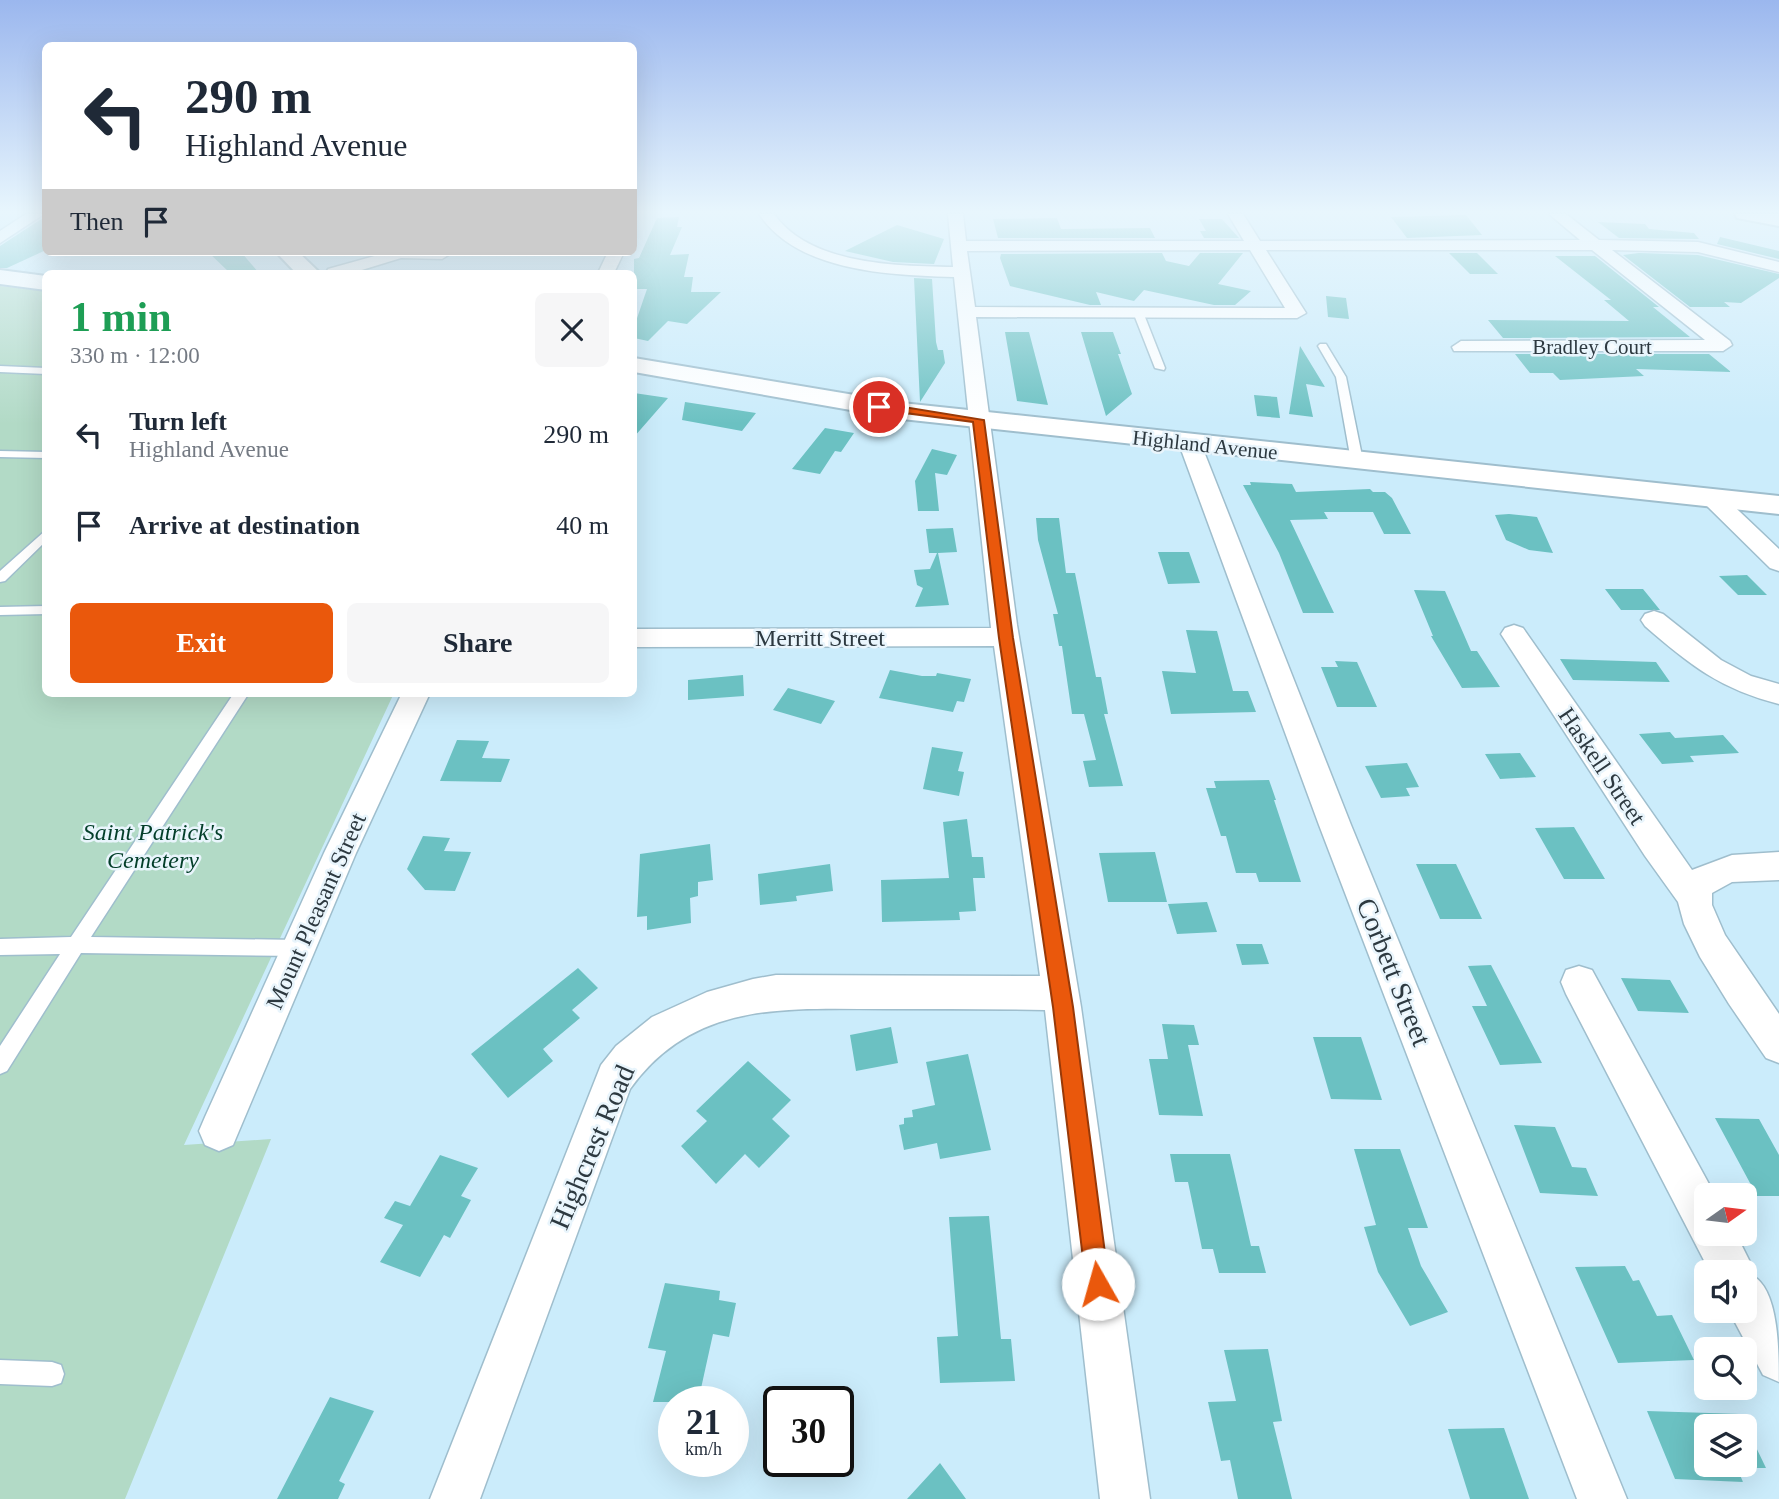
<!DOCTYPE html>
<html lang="en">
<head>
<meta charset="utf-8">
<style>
	body { margin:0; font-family:"Times New Roman",serif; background:#f6f6f7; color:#1f2937; height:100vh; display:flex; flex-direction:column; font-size:26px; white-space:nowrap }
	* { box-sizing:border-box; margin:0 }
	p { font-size:23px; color:#747a83 }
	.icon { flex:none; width:38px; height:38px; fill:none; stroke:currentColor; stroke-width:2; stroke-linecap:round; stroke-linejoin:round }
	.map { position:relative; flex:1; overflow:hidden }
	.side { position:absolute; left:42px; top:270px; width:595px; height:427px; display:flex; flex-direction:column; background:#fff; border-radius:10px; box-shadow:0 7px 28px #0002 }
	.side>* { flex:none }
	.top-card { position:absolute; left:42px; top:42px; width:595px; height:214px; border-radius:10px; box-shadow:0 7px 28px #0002; background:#fff; color:#1f2937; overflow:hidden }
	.needle { width:46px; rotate:76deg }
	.buttons { position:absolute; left:1694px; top:1183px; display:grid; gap:14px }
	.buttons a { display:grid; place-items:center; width:63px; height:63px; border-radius:10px; background:#fff; box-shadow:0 7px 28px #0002; font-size:35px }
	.speed { position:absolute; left:658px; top:1386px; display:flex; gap:14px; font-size:35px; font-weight:700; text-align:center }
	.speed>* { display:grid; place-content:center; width:91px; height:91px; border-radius:50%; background:#fff; box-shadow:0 7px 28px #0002; line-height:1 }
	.speed small { font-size:18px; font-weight:400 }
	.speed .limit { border:4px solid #111; border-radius:10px; background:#fff; color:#111 }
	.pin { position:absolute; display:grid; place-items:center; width:60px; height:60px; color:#fff; margin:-30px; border:4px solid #fff; border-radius:50%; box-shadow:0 2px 7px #0007 }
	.me { position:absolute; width:77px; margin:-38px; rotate:353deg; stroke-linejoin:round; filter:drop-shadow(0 0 5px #0008) }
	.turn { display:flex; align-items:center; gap:24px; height:147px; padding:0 28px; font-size:32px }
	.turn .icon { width:91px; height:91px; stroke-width:2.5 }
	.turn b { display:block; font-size:49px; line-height:60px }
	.then { display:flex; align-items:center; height:66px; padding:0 28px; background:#0003; gap:14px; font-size:26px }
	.round { display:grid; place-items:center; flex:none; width:74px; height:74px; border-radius:10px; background:#f6f6f7 }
	.summary { display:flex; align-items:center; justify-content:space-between; height:119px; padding:0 28px }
	h1 { font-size:42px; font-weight:700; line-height:52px; color:#1e9e55 }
	.cta { display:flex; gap:14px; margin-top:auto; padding:14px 28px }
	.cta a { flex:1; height:80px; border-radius:10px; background:#ea580c; color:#fff; font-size:28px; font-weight:700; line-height:80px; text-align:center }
	.cta a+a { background:#f6f6f7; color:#1f2937 }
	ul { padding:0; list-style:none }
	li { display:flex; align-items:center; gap:21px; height:91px; padding:0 28px }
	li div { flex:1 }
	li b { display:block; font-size:26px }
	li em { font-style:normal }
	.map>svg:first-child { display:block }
	.green { fill:#b2dac6 }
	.building { fill:#6bc1c2; fill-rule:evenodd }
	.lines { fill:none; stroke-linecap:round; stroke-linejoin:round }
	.lane-casing { stroke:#9fbecd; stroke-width:3 }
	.street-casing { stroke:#9fbecd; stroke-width:3 }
	.secondary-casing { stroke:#9fbecd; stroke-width:4 }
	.highway-casing { stroke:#9fbecd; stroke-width:4 }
	.lane { fill:#fff; fill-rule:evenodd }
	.street { fill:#fff; fill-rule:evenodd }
	.secondary { fill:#fff; fill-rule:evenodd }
	.highway { fill:#fff; fill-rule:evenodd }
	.route { fill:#ea580c; stroke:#983908; stroke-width:2 }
	.labels { text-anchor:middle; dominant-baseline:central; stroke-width:5; stroke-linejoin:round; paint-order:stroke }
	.far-street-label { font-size:21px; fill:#2d3940; stroke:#e9f5fc }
	.street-label { font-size:24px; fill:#2d3940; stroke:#e9f5fc }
	.park-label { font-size:24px; font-style:italic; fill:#033e29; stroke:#e9f5fc }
	.near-street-label { font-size:28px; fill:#2d3940; stroke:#e9f5fc }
</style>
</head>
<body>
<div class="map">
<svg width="1779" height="1499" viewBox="0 0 1779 1499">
	<rect width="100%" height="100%" fill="#cbecfb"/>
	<path class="green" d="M0 286 45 291 46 693H394L184 1145 271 1139 125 1499H0Z"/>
	<path class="building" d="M1466 215 1482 235 1407 238 1391 217Z
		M46 216V250L7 268H0V246Z
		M679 217 677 227H682L670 255 689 254 684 277H693L691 292H721L687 324 668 321 648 341 634 338V327L647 289H634V259L639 258 657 218Z
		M1057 218 1061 229 1150 228 1155 238H998L993 219Z
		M1199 219H1222L1239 238H1204L1200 231H1206Z
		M1598 222 1645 224 1649 229 1694 233 1699 239 1619 238Z
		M897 225 944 239 934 264 893 262 845 251Z
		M1720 237 1779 251V259L1717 244Z
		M208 252H241L259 273H230Z
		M1162 253 1166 261 1189 266 1200 253H1243L1218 284 1251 291 1235 305H1214L1144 290 1134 301 1096 292 1101 305H1090L1010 286 1000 258 1001 254Z
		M1449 253H1477L1498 274H1470Z
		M1639 253 1698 255 1779 274V278L1741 303 1724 302 1730 307H1690L1623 255Z
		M1555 256H1595L1659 307H1653L1690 337 1503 338 1488 320 1629 321 1604 300H1611Z
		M914 278 932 279 936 342 938 350H943L945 363 920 402Z
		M1326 296 1346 298 1349 319 1328 317Z
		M1005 332H1029L1048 405 1017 401Z
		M1081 332H1113L1121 354H1118L1132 394 1106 416Z
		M1300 346 1325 387 1306 384 1313 417 1289 414Z
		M1515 354H1709L1731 372 1636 369 1644 376 1560 380 1553 373H1530Z
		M634 393 668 398 634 437Z
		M1254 395 1277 397 1280 418 1257 416Z
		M685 402 756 413 742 431 682 420Z
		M825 428 854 433 841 452 835 451 820 474 792 469Z
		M932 449 957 455 947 475 935 473 939 511H918L915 481Z
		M1250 482 1292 484 1296 492 1370 489 1373 492H1385L1392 498 1411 534H1384L1373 512H1324L1328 519 1290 520 1334 613H1303L1279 553 1243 485H1251Z
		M1509 514 1537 517 1553 553 1529 550 1506 540 1495 515Z
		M1036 518H1059L1066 573H1075L1096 677H1101L1108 714H1104L1123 786 1089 787 1083 761 1096 760 1084 714H1072L1062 646H1059L1053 614H1058L1038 540Z
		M953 528 957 552 938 553 949 605 915 607 923 588 917 585 914 570 930 569 937 553H929L926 529Z
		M1158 552H1189L1200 583 1168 584Z
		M1747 575 1767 595H1738L1719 576Z
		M1605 589H1643L1660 610H1621Z
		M1414 590 1445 591 1471 651H1477L1500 687 1462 688 1431 636H1433Z
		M1186 630 1217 631 1233 691H1248L1256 712 1171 714 1162 671 1196 673Z
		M1560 659 1656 662 1670 682 1573 680Z
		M1335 661 1357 662 1377 707H1337L1321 667H1338Z
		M890 670 922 676H936L937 673 971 679 964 702 957 701 953 712 879 698Z
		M743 675 744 696 688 700V680Z
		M788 688 835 701 821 724 773 710Z
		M1670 732 1675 738 1723 735 1739 753 1690 756 1694 762 1662 764 1639 734Z
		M457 740 489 741 482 758 510 759 501 782 440 781Z
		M932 747 963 752 958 771 964 772 959 796 923 789Z
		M1520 753 1536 777 1500 779 1485 754Z
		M1407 763 1419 787 1406 788 1410 796 1381 798 1365 766Z
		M1269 780 1276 800H1274L1301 882H1259L1256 873H1236L1226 836H1221L1206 788H1216L1214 781Z
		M967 819 972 857H983L985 878H973L976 911 959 912 960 920 882 922 881 880 949 878 943 822Z
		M1574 827 1605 879H1564L1535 828Z
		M423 836 450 838 444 851 471 852 455 891 425 890 407 869Z
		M710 844 713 880 698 882V896L690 898 691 923 647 930V916L637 917 640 854Z
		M1155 852 1167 902H1108L1099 853Z
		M830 864 833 891 796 896 797 901 760 905 758 874Z
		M1416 864H1456L1482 919H1440Z
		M1207 902 1217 932 1177 934 1168 904Z
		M1236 944H1262L1269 964 1242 965Z
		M1491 965 1542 1063 1500 1065 1472 1006H1487L1468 966Z
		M578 968 598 988 572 1010 580 1018 543 1049 553 1061 508 1098 471 1054Z
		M1621 978 1670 980 1689 1013 1638 1011Z
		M1162 1024 1194 1025 1199 1045H1188L1203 1116 1159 1115 1149 1059H1168Z
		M891 1027 898 1063 856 1071 850 1035Z
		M1313 1037H1361L1382 1100 1331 1099Z
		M968 1054 991 1150 940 1159 937 1143 904 1150 899 1125 904 1124V1118L913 1117 912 1110 935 1105 926 1062Z
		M748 1061 791 1100 772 1119 790 1136 759 1168 745 1154 716 1184 681 1146 707 1121 696 1111Z
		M1715 1118 1759 1119 1779 1155V1196H1757Z
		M1514 1125 1555 1127 1572 1167 1586 1168 1598 1196 1540 1193Z
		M1354 1149H1400L1428 1228H1408L1421 1266 1448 1312 1410 1326 1378 1272 1364 1227 1376 1225Z
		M1170 1154H1230L1251 1246H1259L1266 1273H1219L1213 1249H1202L1188 1182H1175Z
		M440 1155 478 1168 461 1196 471 1200 450 1238 444 1235 420 1277 380 1262 403 1225 384 1218 395 1201 410 1206Z
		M989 1216 1001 1339H1011L1015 1381 940 1383 937 1337 958 1336 949 1217Z
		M1625 1266 1633 1281 1639 1280 1657 1316 1672 1315 1694 1360 1618 1363 1575 1267Z
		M665 1283 720 1291 719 1300 736 1303 729 1337 713 1334 698 1402H653L666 1351 648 1348Z
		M1268 1349 1282 1421 1273 1422 1292 1499H1238L1230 1460 1221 1461 1208 1402 1236 1401 1224 1350Z
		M330 1397 374 1411 339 1481 345 1484 338 1499H277Z
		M1647 1411 1740 1414 1766 1468H1737L1743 1482 1675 1479ZM1706 1426H1745V1465H1706Z
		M1504 1428 1529 1499H1470L1448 1429Z
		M940 1463 966 1499H907Z"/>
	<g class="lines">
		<g class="lane-casing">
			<path id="lane" d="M1138 309 1143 312 1165 368 1164 370 1155 368 1133 312Z
				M1320 344H1326L1346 377 1363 461 1361 463 1357 464 1351 461 1336 377 1318 346Z
				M0 366 46 368V374L0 372Z
				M0 451 46 452V458L0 457Z
				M46 530V541L5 581 0 582V571Z
				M46 606V614L0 615V607Z
				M234 693H249L91 937 299 940 306 942 308 948 306 954 299 956 81 953 7 1071 0 1074V1046L60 954 0 955V939L71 937Z
				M0 1360 52 1362 61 1365 64 1374 61 1383 52 1386 0 1384Z"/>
		</g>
		<g class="street-casing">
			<path id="street" d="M26 214H44L0 243V231Z
				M759 214H774C810 265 897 266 953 267L948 214H963L966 241H1244L1228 214H1243L1260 241 1580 240 1549 214H1566L1599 240 1698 242 1779 262V272L1698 252 1612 250 1730 341 1732 345 1723 351H1454L1452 347 1461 341 1705 340 1592 250H1266L1306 313 1297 318 976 317 1017 625 1081 1007 1150 1499H1100L1045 1010C991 1009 937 1009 884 1009 786 1009 694 1000 630 1089L480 1499H430L601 1065 616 1046 652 1017 707 992 753 979 776 975 1040 976 994 646 634 647V629L991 628 954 277C889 275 798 272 759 214ZM1250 250 1285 308 975 307 967 251Z
				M389 252 450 254 442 259 401 258 352 273H326L328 269Z
				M608 252H624L614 273H598Z
				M1190 438 1201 444 1351 825 1627 1499H1577L1319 825 1179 444Z
				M1712 491 1720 493 1779 549V571L1770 568 1704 503 1701 498 1704 493Z
				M1654 611 1663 614 1721 660 1751 676 1779 684V704C1720 689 1690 665 1645 626L1641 620 1645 614Z
				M1514 625 1523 628 1692 870 1732 855 1779 852V880L1732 882 1712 893V905L1725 935 1779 1014V1063L1766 1058 1729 1004 1700 957 1684 924 1678 902 1645 856 1501 634 1505 628Z
				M402 693H430L356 853 233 1145 219 1151 205 1145 199 1131 205 1117 324 853Z
				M1579 966 1592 970 1715 1195H1706V1234H1736L1755 1272 1753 1276C1779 1290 1779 1353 1779 1382L1763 1375 1729 1311H1745V1272H1710L1566 994 1561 982 1566 970Z"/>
		</g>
		<g class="secondary-casing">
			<path id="secondary" d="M276 252H298L320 273H296Z
				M0 270 46 276V290L0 284Z
				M634 358 902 403 1779 496V514L902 419 634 372Z"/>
		</g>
		<g class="highway-casing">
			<path id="highway" d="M1735 214H1779V226L1737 218Z"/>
		</g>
		<use href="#lane" class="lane"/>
		<use href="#street" class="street"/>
		<use href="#secondary" class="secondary"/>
		<use href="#highway" class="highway"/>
	</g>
	<linearGradient id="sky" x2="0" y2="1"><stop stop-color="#9bb7ee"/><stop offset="0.5" stop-color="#e8f6fd"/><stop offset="1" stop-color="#e8f6fd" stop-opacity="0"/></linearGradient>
	<rect width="1779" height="424" fill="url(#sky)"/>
	<path class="route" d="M879 403 984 420 1013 638 1073 1007 1109 1284 1106 1292 1098 1296 1089 1292 1086 1284 1053 1007 999 638 973 422 875 409V404Z"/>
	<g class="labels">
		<g class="far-street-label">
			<text x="1592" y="347">Bradley Court</text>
			<text transform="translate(1205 445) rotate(6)">Highland Avenue</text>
		</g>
		<g class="street-label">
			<text x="820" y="638">Merritt Street</text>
			<text transform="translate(1602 766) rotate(56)">Haskell Street</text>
			<text transform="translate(316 911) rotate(-66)">Mount Pleasant Street</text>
		</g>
		<g class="park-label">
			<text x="153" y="832">Saint Patrick's<tspan x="153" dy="28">Cemetery</tspan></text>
		</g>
		<g class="near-street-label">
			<text transform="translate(1394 972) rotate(68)">Corbett Street</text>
			<text transform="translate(592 1147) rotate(-67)">Highcrest Road</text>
		</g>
	</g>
</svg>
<div class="buttons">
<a><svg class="needle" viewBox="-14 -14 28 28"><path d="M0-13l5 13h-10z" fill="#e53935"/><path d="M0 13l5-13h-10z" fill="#747a83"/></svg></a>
<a><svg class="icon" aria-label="sound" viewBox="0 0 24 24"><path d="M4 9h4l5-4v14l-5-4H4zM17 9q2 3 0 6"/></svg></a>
<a><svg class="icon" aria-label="search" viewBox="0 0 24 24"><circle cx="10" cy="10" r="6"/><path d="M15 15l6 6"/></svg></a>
<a><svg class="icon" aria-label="layers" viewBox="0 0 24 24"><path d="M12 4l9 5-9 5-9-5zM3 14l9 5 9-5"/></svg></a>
</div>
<div class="speed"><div>21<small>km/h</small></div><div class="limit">30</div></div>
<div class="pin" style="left:879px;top:407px;background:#d93025"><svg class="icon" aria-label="arrive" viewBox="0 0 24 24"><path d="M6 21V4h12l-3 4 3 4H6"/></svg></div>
<svg class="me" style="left:1098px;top:1284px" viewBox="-20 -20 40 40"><circle r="19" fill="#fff"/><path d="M0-13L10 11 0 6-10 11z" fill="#ea580c"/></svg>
<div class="top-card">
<div class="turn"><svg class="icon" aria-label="left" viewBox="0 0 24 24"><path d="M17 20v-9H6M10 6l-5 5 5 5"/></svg><div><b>290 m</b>Highland Avenue</div></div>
<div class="then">Then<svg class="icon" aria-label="arrive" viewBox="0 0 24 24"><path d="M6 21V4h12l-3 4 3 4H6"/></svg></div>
</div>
<section class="side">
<div class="summary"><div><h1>1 min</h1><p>330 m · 12:00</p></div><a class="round"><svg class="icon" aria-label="close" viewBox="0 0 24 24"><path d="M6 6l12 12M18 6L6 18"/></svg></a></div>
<ul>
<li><svg class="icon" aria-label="left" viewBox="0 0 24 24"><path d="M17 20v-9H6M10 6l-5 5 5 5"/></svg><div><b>Turn left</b><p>Highland Avenue</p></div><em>290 m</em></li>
<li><svg class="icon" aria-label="arrive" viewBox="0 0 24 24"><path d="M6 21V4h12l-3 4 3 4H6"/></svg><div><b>Arrive at destination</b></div><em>40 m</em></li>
</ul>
<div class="cta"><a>Exit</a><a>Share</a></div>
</section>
</div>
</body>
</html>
